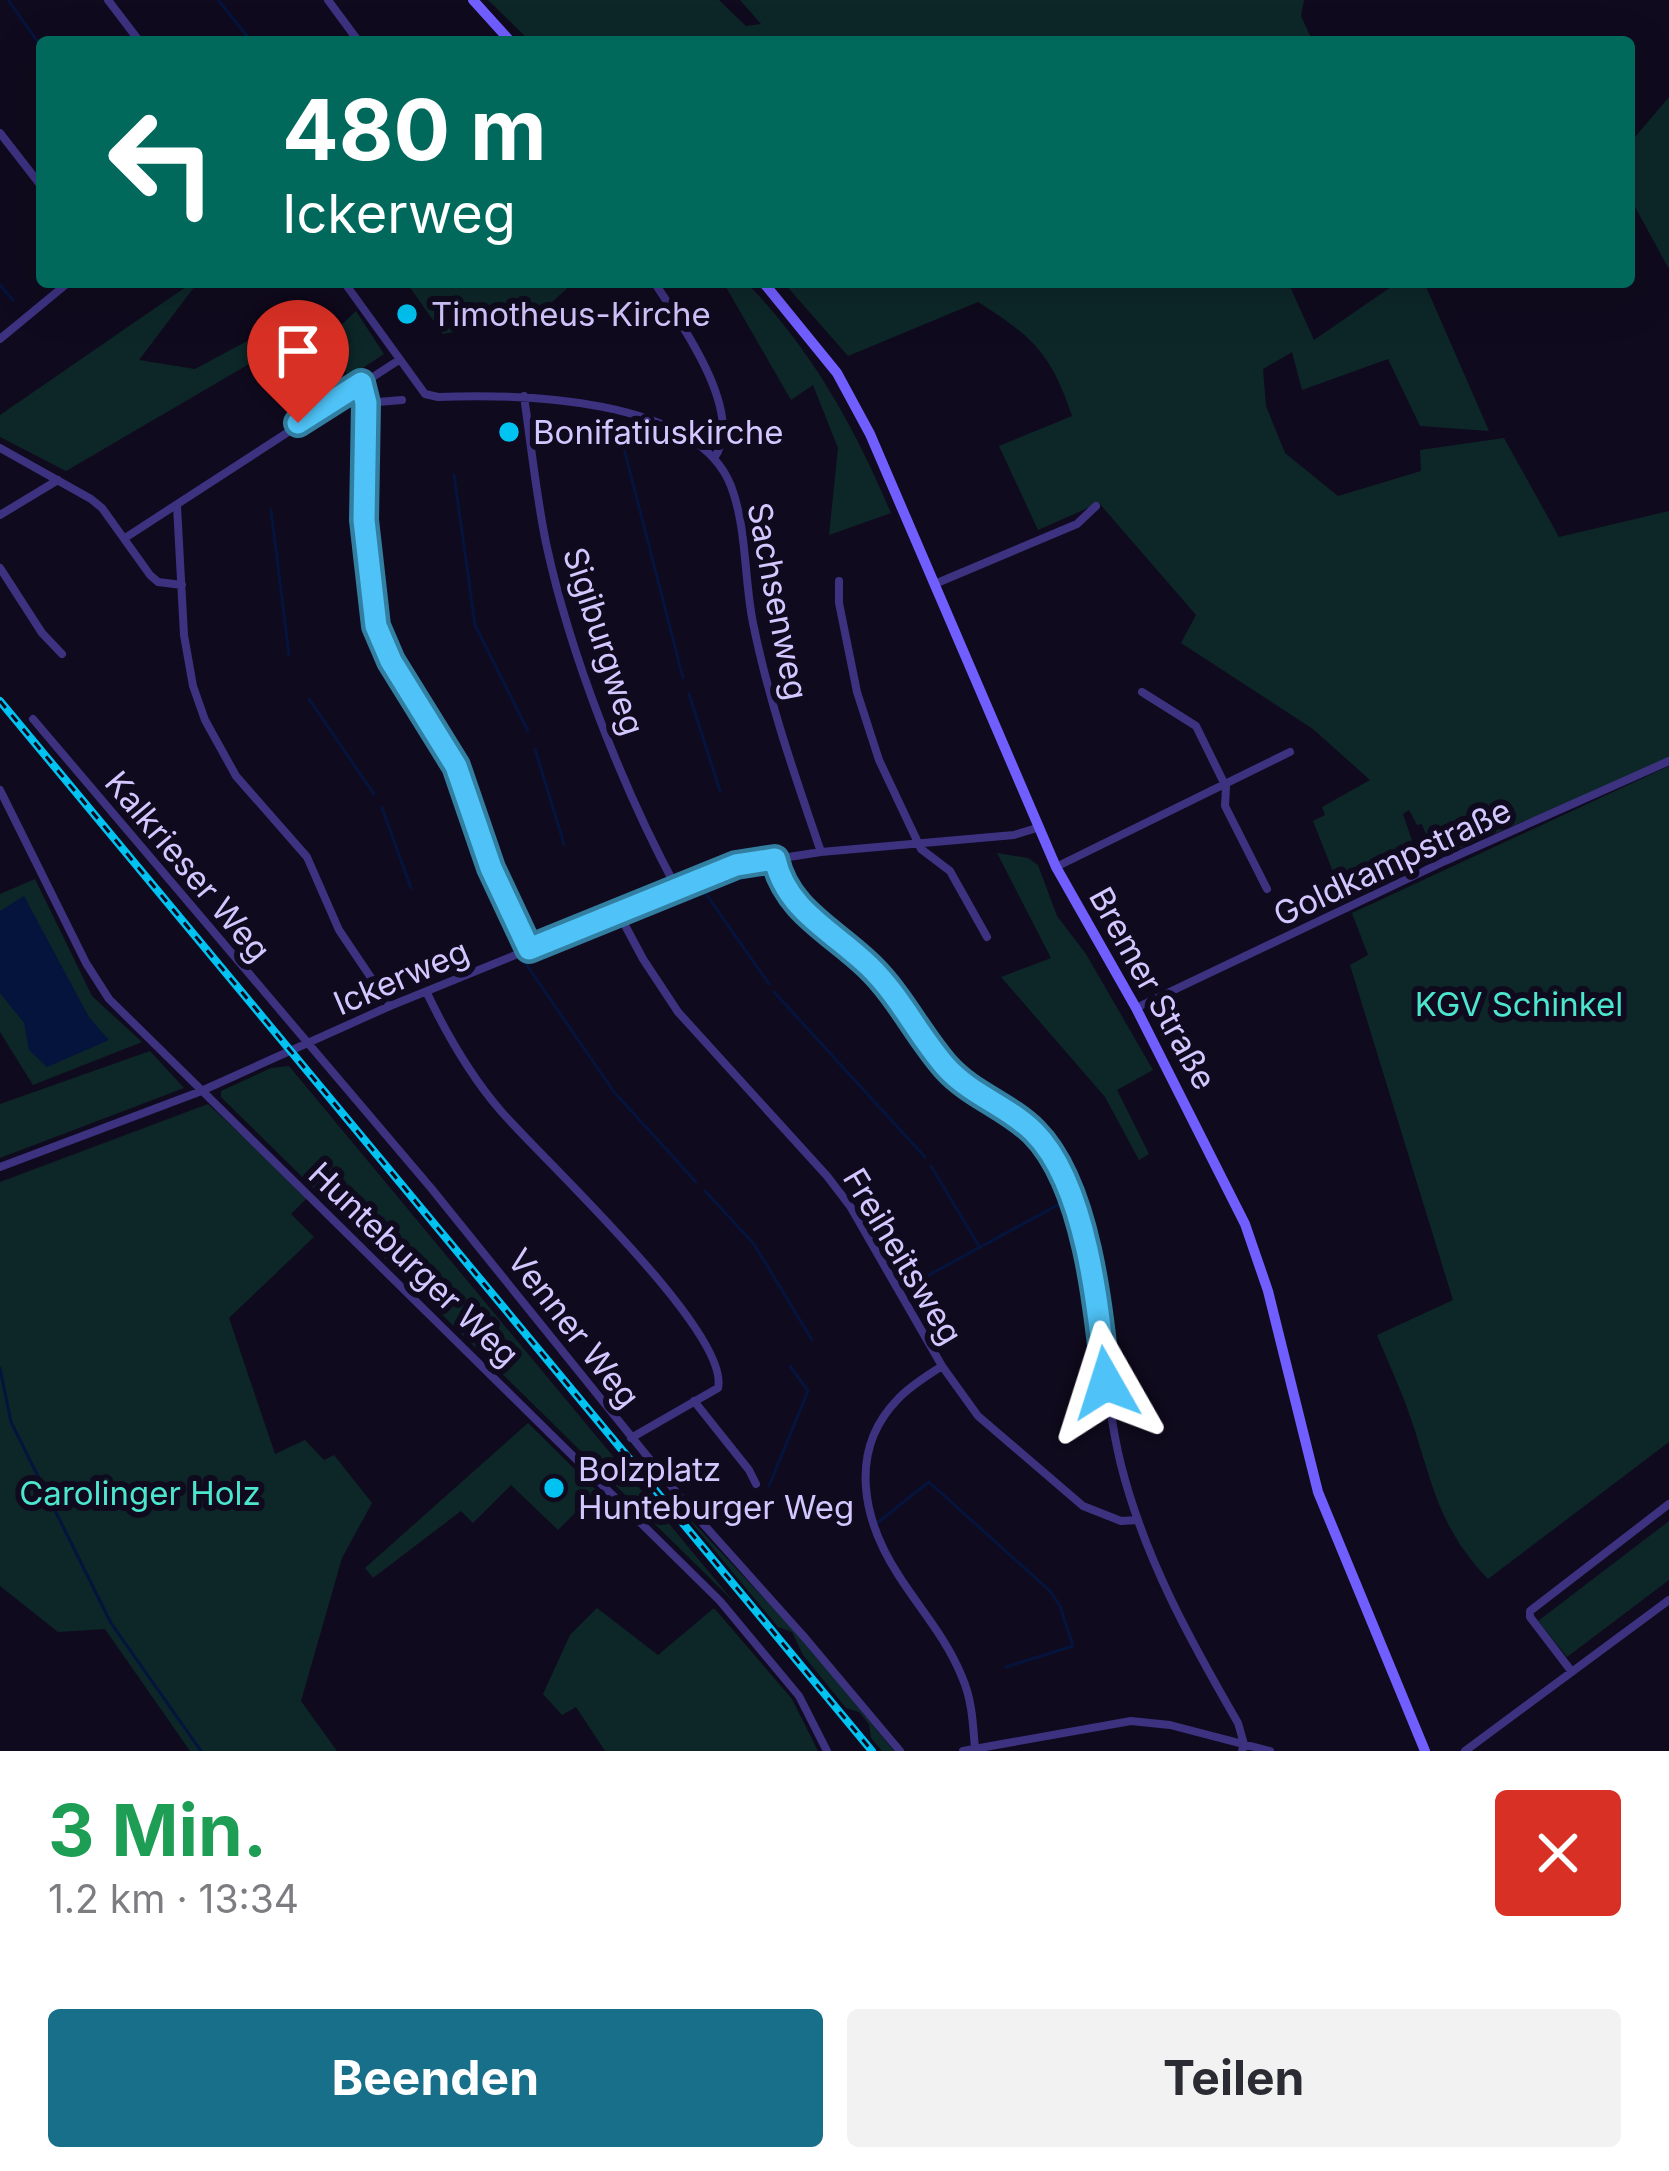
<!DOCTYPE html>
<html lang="de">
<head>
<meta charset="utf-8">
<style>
	body { margin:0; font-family:Inter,sans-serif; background:#f2f2f3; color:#2b2b33; height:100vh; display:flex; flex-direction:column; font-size:45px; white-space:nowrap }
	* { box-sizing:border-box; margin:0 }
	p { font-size:39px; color:#7c7c81 }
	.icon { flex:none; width:66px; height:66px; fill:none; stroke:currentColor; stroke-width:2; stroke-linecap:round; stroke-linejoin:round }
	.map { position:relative; height:1751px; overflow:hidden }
	.details { display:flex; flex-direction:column; background:#fff; flex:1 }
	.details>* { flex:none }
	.guide { position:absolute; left:36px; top:36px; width:1599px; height:252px; border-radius:12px; box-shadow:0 12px 48px #0002; background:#00695c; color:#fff; overflow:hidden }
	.pin { position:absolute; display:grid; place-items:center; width:102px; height:102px; color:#fff; margin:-123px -51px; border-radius:50% 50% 50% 0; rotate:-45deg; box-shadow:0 0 12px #0007 }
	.pin .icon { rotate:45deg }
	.me { position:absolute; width:132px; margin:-66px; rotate:354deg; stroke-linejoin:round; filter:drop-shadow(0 0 9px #0008) }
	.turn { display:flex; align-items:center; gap:42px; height:252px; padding:0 48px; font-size:54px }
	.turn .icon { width:156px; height:156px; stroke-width:2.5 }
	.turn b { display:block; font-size:84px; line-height:102px }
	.round { display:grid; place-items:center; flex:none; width:126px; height:126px; border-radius:12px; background:#f2f2f3 }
	.headline { display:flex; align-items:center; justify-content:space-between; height:204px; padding:0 48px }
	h1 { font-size:72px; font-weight:700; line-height:90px; color:#1e9e55 }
	.action { display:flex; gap:24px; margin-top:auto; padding:24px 48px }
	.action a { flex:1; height:138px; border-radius:12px; background:#186f89; color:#fff; font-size:48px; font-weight:700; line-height:138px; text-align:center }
	.action a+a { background:#f2f2f3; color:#2b2b33 }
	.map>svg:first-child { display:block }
	.green { fill:#0d2728 }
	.water { fill:#05143c }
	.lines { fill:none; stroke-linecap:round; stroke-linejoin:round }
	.stream { stroke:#05143c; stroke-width:3 }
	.minor { stroke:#3c3280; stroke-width:8 }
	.secondary { stroke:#715eff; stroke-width:10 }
	.rail-casing { stroke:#00c3f2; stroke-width:8 }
	.rail { stroke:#100a1e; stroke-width:3; stroke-dasharray:9; stroke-linecap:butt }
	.route-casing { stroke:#337fa1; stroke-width:30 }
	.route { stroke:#4fc3f7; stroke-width:21 }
	.poi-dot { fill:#00c3f2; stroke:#100a1e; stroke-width:4.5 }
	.labels { text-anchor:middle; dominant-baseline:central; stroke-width:12; stroke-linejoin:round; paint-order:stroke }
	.poi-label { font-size:33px; fill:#d3c7ff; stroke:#100a1e; text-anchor:start }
	.street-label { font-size:33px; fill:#d3c7ff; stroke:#100a1e }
	.park-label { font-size:33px; fill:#4ce6ce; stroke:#100a1e }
</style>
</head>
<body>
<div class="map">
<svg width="1669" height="1751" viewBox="0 0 1669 1751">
	<rect width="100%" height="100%" fill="#100a1e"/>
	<path class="green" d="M488 0H719L746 26 761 24 740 0H1304L1301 16 1313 42H531Z
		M1669 97V269L1629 196V144Z
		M193 282H198L139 360 195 369 275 326 285 343 66 471 0 437V415Z
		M406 282H574L538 315 443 334Z
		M723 282H746C812 350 854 426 891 513L829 535 838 448 813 385 791 400Z
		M783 282H1288L1314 340 1398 282H1424L1489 431 1420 426 1388 359 1302 390 1292 352 1263 369 1266 406 1285 453 1338 496 1421 471 1420 450 1504 438 1559 537 1669 511V759L1438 858 1433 854 1422 824 1417 825 1409 810 1403 814 1419 861 1343 897 1313 821 1325 815 1322 807 1370 780 1313 729 1181 643 1196 615 1099 503 1038 530 999 446 1072 416C1051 353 1033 337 978 302L848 356Z
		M356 311 384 354 349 377 329 347 335 339 334 332Z
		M1669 766V1442L1488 1579C1442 1531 1434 1491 1415 1431 1405 1398 1390 1367 1377 1335L1453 1300 1350 965 1368 955 1352 913Z
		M997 853 1028 858 1038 865 1057 916 1086 954 1153 1070 1117 1090 1149 1154 1139 1160 1105 1097 1001 977 1051 958Z
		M35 879 92 996 142 1042 33 1085 0 1032V894Z
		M150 1051 184 1088 0 1158V1104Z
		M289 1066 734 1602 221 1097V1091L271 1068Z
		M208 1104 308 1197 291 1214 314 1237 229 1318 275 1454 305 1440 324 1460 334 1455 372 1503 342 1558 301 1701 337 1751H190L105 1629 58 1632 0 1586V1182Z
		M528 1423 597 1491 558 1530 511 1485 473 1523 461 1511 373 1578 365 1568Z
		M676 1504 804 1641 894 1751H882L871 1738 869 1724 859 1712 846 1708 803 1655 792 1632 778 1627Z
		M1669 1521V1580L1567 1657 1538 1621Z
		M597 1608 658 1655 714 1608 792 1699 818 1751H605L576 1707 562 1715 543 1694 570 1635Z"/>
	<path class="water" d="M24 896 89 1017 109 1040 47 1067 29 1050 24 1023 0 993V911Z"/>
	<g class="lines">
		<path class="stream" d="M8 0 42 48
			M218 0 252 42
			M0 285 13 300
			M625 422 622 441 683 678
			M454 475 475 625 528 731
			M271 510 289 655
			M689 694 720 791
			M309 699 374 794
			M535 749 564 844
			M382 808 411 888
			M704 891 769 984
			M526 964 614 1092 696 1182
			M774 992 925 1157
			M931 1166 979 1246
			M705 1191 754 1244 812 1340
			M907 1287 1065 1201
			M0 1368 11 1422 111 1623 201 1751
			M769 1486 808 1391 790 1366
			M877 1523 929 1482 1050 1591 1060 1606 1073 1646 1006 1667"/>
		<path class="minor" d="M108 0 140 42
			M328 0 359 42
			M0 133 42 187
			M344 282 425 394 438 397C517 394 696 396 731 486 747 528 744 579 753 623 769 702 795 776 821 852
			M654 282C679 320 747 415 714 458
			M0 339 69 282
			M361 383 366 403 364 520 377 625 391 661 456 766 491 868 529 949
			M524 396C531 445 536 494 546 543 570 655 623 789 677 889
			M366 403 402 400
			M0 448 91 499 102 508 150 575 158 582 182 585
			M177 506 184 635 193 686 205 720 236 776 307 857 339 930 390 1006
			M0 515 58 480
			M125 538 399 360
			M0 568 42 633 62 654
			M839 581V603L857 692 879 760 921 849 950 871 987 937
			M937 583 1077 524 1096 506
			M1142 692 1196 726 1226 787 1225 806 1267 889
			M33 719 431 1188 689 1508 806 1639 900 1751
			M0 790 86 963 109 999 720 1601 799 1696 827 1751
			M775 859C787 917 851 943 888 986 913 1015 929 1055 960 1080 991 1105 1030 1117 1051 1154 1106 1248 1096 1363 1121 1465 1145 1559 1190 1640 1238 1723L1244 1744 1242 1751
			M1056 867 1290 752
			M619 914 643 959 678 1012 827 1176 850 1206 942 1366 978 1416 1083 1506 1121 1521 1138 1520
			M427 993C447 1035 469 1074 500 1110 540 1157 731 1332 718 1388L631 1438
			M1136 1008 1445 861 1669 761
			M0 1167 199 1092 390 1006 737 865 821 852 1014 835 1040 827
			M942 1366C927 1376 910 1386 898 1399 847 1451 863 1521 899 1576 920 1609 947 1639 962 1677 972 1699 973 1724 975 1749
			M694 1401 749 1470 756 1484
			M1572 1672 1530 1617V1611L1669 1504
			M963 1751 1131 1721 1170 1725 1270 1751
			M1465 1751 1669 1600"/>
		<path class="secondary" d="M473 0 511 42
			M763 282 837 373 870 434 1056 867 1136 1008 1245 1224 1268 1291 1318 1492 1425 1751"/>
		<g class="rail-casing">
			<path id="rail" d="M0 701 872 1751"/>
		</g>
		<use href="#rail" class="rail"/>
	</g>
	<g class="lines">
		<g class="route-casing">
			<path id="route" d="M298 423 361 383 366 403 364 520 376 626 391 661 456 766 491 868 529 949 736 865 775 859C786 910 833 931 869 966 900 996 918 1035 946 1067 971 1095 1008 1106 1034 1132 1087 1185 1099 1312 1106 1383"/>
		</g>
		<use href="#route" class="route"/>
	</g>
	<g class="poi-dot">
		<circle cx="407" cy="314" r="12"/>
		<circle cx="509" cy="432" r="12"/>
		<circle cx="554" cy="1488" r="12"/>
	</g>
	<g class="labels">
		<g class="poi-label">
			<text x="431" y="314">Timotheus-Kirche</text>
			<text x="533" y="432">Bonifatiuskirche</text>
			<text x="578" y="1469">Bolzplatz<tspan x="578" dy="38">Hunteburger Weg</tspan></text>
		</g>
		<g class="street-label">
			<text transform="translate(778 601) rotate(79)">Sachsenweg</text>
			<text transform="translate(604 641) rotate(72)">Sigiburgweg</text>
			<text transform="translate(1392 862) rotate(-25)">Goldkampstraße</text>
			<text transform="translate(188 866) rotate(50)">Kalkrieser Weg</text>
			<text transform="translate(401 977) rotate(-23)">Ickerweg</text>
			<text transform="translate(1153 988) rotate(61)">Bremer Straße</text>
			<text transform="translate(903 1256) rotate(59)">Freiheitsweg</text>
			<text transform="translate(414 1264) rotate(44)">Hunteburger Weg</text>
			<text transform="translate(574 1328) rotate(52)">Venner Weg</text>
		</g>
		<g class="park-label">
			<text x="1519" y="1004">KGV Schinkel</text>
			<text x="140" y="1493">Carolinger Holz</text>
		</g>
	</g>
</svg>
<div class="pin" style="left:298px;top:423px;background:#d93025"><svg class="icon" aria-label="arrive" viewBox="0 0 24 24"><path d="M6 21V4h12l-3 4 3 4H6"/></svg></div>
<svg class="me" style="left:1106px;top:1383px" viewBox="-20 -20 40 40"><path d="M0-17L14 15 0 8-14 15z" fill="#4fc3f7" stroke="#fff" stroke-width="4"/></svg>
<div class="guide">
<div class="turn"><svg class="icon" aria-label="left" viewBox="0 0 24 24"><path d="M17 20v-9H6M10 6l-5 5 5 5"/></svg><div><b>480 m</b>Ickerweg</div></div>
</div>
</div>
<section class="details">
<div class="headline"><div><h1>3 Min.</h1><p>1.2 km · 13:34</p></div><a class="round" style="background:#d93025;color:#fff"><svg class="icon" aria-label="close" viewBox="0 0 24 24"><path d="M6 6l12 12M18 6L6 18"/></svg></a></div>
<div class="action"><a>Beenden</a><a>Teilen</a></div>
</section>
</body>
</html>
